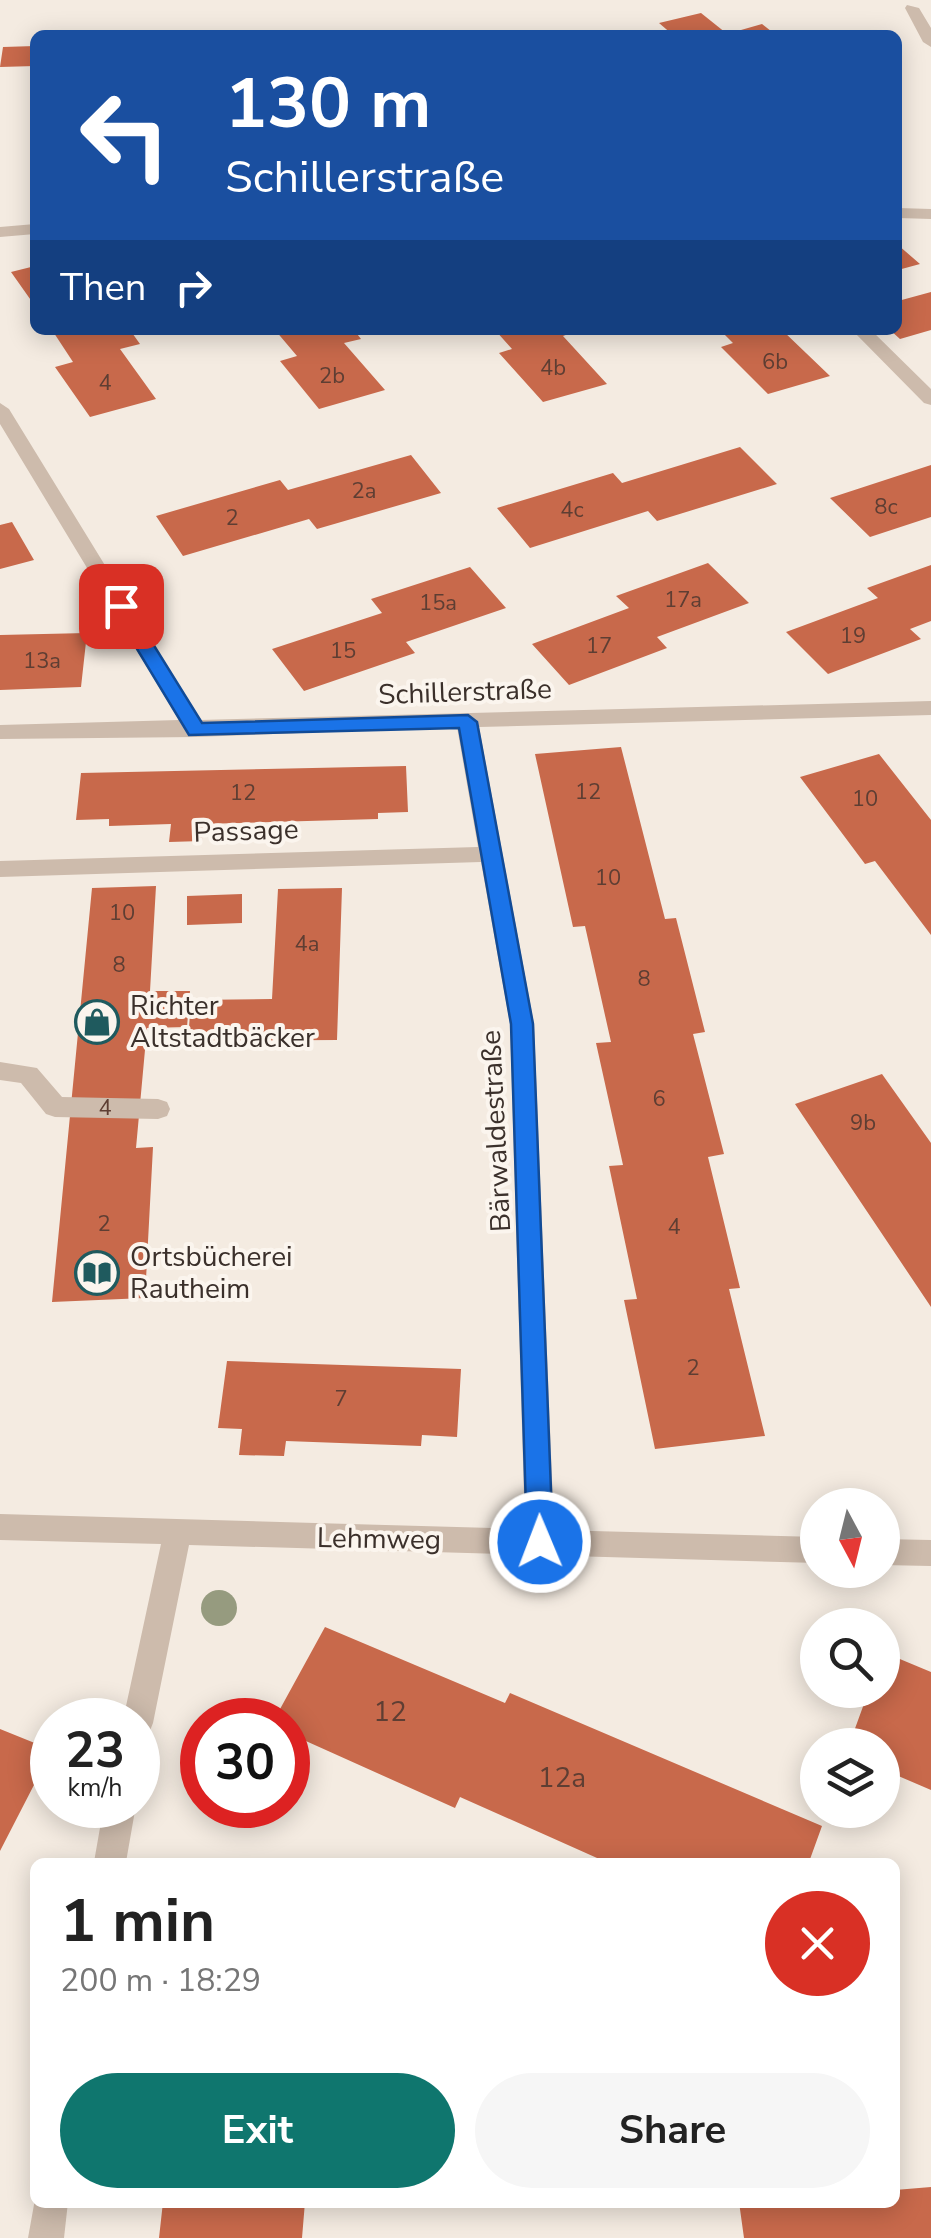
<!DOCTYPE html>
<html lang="en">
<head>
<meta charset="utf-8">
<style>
	body { margin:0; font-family:"Nunito Sans",sans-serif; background:#f6f6f6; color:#222; height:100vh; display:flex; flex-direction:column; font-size:38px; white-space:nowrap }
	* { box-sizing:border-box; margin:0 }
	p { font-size:32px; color:#767676 }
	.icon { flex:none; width:55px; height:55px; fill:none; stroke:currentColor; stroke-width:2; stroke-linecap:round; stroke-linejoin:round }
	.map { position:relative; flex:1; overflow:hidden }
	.details { position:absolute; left:30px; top:1858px; width:870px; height:350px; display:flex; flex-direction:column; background:#fff; border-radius:15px; box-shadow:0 5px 25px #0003 }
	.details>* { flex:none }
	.top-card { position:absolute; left:30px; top:30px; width:872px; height:305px; border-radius:15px; box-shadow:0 5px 25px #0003; background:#1a4fa0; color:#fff; overflow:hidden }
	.needle { width:65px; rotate:173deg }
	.buttons { position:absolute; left:800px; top:1488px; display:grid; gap:20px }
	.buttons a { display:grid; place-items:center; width:100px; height:100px; border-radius:50%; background:#fff; box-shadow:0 5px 25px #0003; font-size:50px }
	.speed { position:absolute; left:30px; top:1698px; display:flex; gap:20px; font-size:50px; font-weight:700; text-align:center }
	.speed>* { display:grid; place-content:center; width:130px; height:130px; border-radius:50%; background:#fff; box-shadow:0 5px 25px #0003; line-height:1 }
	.speed small { font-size:25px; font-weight:400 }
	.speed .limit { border:15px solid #d22; background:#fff; color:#111 }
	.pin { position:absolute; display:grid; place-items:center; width:85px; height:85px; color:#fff; margin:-42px; border-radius:20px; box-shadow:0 5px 15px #0006 }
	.me { position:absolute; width:110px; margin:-55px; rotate:359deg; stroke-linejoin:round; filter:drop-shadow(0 0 8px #0008) }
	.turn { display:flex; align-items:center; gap:35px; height:210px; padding:0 30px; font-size:45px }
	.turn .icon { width:130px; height:130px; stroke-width:2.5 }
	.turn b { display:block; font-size:70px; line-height:85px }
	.then { display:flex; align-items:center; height:95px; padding:0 30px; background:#0003; gap:20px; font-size:38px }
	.round { display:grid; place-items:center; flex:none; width:105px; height:105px; border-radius:52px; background:#f6f6f6 }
	.summary { display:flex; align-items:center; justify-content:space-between; height:170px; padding:0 30px }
	h1 { font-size:60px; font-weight:700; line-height:75px }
	.primary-button { display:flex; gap:20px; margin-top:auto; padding:20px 30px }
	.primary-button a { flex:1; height:115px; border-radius:60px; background:#0f766e; color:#fff; font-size:40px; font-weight:700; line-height:115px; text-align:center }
	.primary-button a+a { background:#f6f6f6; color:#222 }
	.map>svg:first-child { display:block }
	.building { fill:#c8694b }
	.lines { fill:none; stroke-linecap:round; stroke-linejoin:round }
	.service { fill:#cdbbac; fill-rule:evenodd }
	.minor { fill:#cdbbac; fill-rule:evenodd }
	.tree { fill:#969b7f }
	.route { fill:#1a73e8; stroke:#114b97; stroke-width:2.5 }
	.labels { text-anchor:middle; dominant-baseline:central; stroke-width:8; stroke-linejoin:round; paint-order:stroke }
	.number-label { font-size:22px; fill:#5e3e33 }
	.street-label { font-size:28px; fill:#3b302b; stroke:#fbf5ee }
	.poi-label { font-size:28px; fill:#3b302b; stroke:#fbf5ee; text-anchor:start }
	.near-number-label { font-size:28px; fill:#5e3e33 }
</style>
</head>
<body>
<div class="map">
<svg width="931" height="2238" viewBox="0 0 931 2238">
	<rect width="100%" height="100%" fill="#f4ebe1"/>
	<path class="building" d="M701 13 726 33 673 35 659 23Z
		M762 24 776 35H738L734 32Z
		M35 46V66L0 67 3 47Z
		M898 245 920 264 898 270Z
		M35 266V306L11 272Z
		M931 292V330L900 339 890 330H898V301Z
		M52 330H130L140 344 120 349 156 399 90 417 55 367 73 362Z
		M275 330H354L361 339 344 343 385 390 319 409 280 361 297 356Z
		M495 330H579L563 336 607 384 543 402 499 353 512 349Z
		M720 330H782L830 376 768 394 721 347 733 343Z
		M740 447 777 484 657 521 648 511 530 548 497 508 613 473 622 483Z
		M411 455 441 493 317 529 309 519 183 556 156 516 280 480 288 490Z
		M931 465V517L870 537 830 498Z
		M12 522 34 560 0 569V525Z
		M708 563 749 603 657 637 667 648 569 685 532 644 629 608 616 596Z
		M931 565V621L910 629 921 639 828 674 786 632 878 598 867 588Z
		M470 567 506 608 406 642 415 653 304 691 272 649 382 613 371 599Z
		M87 633 81 687 0 690V635Z
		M621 747 665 919 676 918 705 1032 693 1034 724 1154 708 1157 740 1288 729 1289 765 1436 655 1449 624 1300 637 1299 609 1166 623 1165 596 1043 611 1042 585 926 573 927 535 754Z
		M879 754 931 820V935L875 861 865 864 800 777Z
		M406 766 408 812 378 813V819L203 824 202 841 169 842 171 824 109 826V819L76 820 81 773Z
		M156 886 150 991H190L187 1027 147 1028 136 1148 153 1147 145 1298 52 1302 92 888Z
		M342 888 337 1040 188 1041 191 1000 272 999 278 889Z
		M242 894V923L187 925V896Z
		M882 1074 931 1143V1307L795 1104Z
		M227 1361 461 1369 457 1437 422 1435 421 1446 286 1441 284 1456 239 1455 242 1429 218 1428Z
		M325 1627 505 1703 510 1693 822 1826 809 1862H606L460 1797 455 1808 288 1733V1720H274Z
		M883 1652 931 1672V1790L882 1769V1745H849L869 1690H882Z
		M0 1729 52 1750 0 1851Z
		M931 2187V2238H744L739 2202H895V2190Z
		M163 2202H305L302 2238H159Z"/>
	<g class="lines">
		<path class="service" d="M852 330H871L931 389V405L924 403Z
			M0 1062 37 1068 62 1097 158 1099 167 1102 170 1109 167 1116 158 1119 55 1117 46 1114 21 1083 0 1080Z"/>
		<path class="minor" d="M907 5 919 8 931 28V47L923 42 905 8Z
			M898 208 931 209V219L898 218Z
			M35 224V234L0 237V227Z
			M0 403 9 409 200 720 931 701V715L479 727 534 1024 554 1530 818 1537V1563L189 1545 153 1723 149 1733 138 1737V1720H123L161 1544 0 1540V1514L525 1529 510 1024 481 862 0 877V861L478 847 457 727 196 737 0 739V725L179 720 0 424Z
			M882 1539 931 1540V1566L882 1565Z
			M104 1805H136L126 1862H94Z
			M35 2199V2202H68L64 2238H28Z"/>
	</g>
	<circle class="tree" cx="219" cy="1608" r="18"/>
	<path class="route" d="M121 600 127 602 202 723 468 715 477 722 533 1024 553 1542 549 1550 540 1554 531 1550 527 1542 511 1024 459 728 189 735 111 606Z"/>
	<defs>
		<g id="shop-ring" transform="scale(2.25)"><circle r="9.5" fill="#fbf5ee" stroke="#1f5a5e" stroke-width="1.5"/><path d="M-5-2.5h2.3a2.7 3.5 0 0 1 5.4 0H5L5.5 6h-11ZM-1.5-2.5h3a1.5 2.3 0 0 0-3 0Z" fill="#1f5a5e"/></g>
		<g id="library-ring" transform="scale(2.25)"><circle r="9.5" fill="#fbf5ee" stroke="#1f5a5e" stroke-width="1.5"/><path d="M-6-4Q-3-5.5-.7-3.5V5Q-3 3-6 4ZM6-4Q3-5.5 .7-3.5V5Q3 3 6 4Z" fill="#1f5a5e"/></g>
	</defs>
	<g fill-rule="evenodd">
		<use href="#shop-ring" x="97" y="1022"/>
		<use href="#library-ring" x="97" y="1273"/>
	</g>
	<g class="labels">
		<g class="number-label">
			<text x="775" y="362">6b</text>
			<text x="553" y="368">4b</text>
			<text x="332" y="376">2b</text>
			<text x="105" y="383">4</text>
			<text x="364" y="491">2a</text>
			<text x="886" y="507">8c</text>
			<text x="572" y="510">4c</text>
			<text x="232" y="518">2</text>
			<text x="683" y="600">17a</text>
			<text x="438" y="603">15a</text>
			<text x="853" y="636">19</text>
			<text x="599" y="646">17</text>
			<text x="343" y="651">15</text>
			<text x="42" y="661">13a</text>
			<text x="588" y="792">12</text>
			<text x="243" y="793">12</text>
			<text x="865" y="799">10</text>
			<text x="608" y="878">10</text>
			<text x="122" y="913">10</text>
			<text x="307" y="944">4a</text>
			<text x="119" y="965">8</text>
			<text x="644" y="979">8</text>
			<text x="659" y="1099">6</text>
			<text x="105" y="1108">4</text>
			<text x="863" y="1123">9b</text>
			<text x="104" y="1224">2</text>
			<text x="674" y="1227">4</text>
			<text x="693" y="1368">2</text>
			<text x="341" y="1399">7</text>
		</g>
		<g class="street-label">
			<text transform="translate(465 692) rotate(-2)">Schillerstraße</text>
			<text transform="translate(246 831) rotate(-2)">Passage</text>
			<text transform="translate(496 1131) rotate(-93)">Bärwaldestraße</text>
			<text transform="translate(379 1539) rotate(1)">Lehmweg</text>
		</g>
		<g class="poi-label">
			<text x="130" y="1006">Richter<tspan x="130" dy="32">Altstadtbäcker</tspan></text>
			<text x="130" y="1257">Ortsbücherei<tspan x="130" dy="32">Rautheim</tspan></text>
		</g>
		<g class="near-number-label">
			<text x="390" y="1712">12</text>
			<text x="562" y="1778">12a</text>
		</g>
	</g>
</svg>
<div class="buttons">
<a><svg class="needle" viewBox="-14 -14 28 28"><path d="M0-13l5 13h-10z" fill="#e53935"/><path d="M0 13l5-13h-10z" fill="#767676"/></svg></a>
<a><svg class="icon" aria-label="search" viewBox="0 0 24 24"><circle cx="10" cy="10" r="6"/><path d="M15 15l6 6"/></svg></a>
<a><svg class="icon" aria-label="layers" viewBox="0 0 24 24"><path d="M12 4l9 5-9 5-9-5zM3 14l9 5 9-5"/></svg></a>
</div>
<div class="speed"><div>23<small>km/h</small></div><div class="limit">30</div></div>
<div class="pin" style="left:121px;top:606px;background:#d93025"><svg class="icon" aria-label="arrive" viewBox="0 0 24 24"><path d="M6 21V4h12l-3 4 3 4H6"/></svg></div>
<svg class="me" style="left:540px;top:1542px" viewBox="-20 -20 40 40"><circle r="17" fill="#1a73e8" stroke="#fff" stroke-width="3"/><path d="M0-11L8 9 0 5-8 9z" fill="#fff"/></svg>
<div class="top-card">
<div class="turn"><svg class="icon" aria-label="left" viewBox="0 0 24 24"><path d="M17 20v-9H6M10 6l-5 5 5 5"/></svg><div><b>130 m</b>Schillerstraße</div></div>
<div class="then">Then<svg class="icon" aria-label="right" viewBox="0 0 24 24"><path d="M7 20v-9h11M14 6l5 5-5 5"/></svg></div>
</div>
<section class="details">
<div class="summary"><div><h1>1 min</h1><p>200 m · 18:29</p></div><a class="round" style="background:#d93025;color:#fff"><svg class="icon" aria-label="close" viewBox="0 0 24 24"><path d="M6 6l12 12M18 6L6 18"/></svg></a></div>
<div class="primary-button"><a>Exit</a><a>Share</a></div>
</section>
</div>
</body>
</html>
